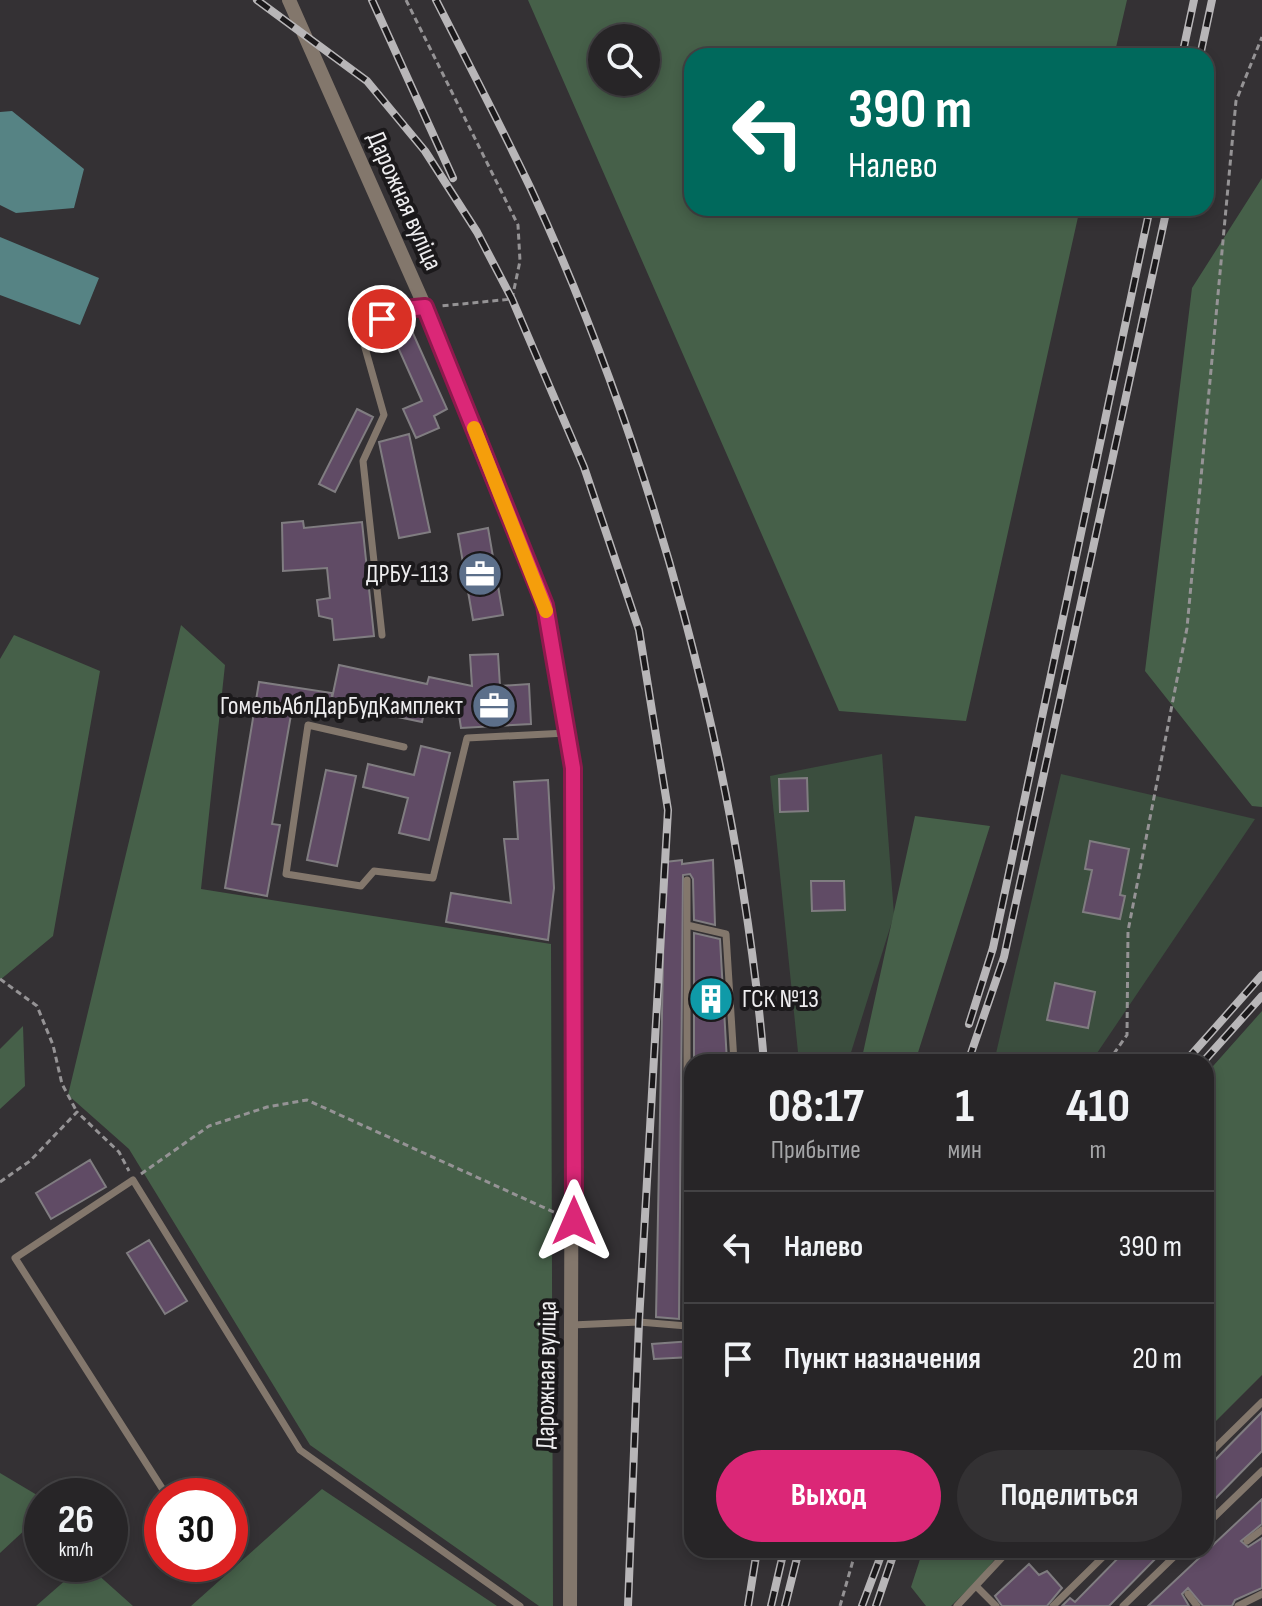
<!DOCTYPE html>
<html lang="ru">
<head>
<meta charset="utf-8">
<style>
	body { margin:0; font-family:"Sofia Sans Condensed",sans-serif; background:#333133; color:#f1f3f6; height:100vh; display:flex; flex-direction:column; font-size:30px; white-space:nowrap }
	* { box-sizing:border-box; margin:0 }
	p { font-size:26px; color:#a4a5a7 }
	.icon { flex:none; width:44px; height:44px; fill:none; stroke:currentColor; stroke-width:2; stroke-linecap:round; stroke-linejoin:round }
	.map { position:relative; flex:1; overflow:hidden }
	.sheet { position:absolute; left:684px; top:1054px; width:530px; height:504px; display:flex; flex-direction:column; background:#272527; border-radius:24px; box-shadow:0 4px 12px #0003,0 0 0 2px #434244 }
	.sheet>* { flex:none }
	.top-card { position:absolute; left:684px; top:48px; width:530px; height:168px; border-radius:24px; box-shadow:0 4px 12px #0003,0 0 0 2px #434244; background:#00695c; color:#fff; overflow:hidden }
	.fabs { position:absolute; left:588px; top:24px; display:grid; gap:16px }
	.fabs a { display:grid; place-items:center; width:72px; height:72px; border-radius:50%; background:#272527; box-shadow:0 4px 12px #0003,0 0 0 2px #434244; font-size:40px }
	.speed { position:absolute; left:24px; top:1478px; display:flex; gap:16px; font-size:40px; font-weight:700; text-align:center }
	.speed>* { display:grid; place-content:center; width:104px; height:104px; border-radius:50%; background:#272527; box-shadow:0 4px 12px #0003,0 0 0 2px #434244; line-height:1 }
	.speed small { font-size:20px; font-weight:400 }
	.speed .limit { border:12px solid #d22; background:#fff; color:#111 }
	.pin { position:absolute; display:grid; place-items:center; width:68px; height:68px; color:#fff; margin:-34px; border:4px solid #fff; border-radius:50%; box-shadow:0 2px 8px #0007 }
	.me { position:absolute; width:88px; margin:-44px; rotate:0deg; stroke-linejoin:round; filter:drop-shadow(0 0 6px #0008) }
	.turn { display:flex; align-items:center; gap:28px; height:168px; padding:0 32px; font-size:36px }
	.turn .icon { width:104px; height:104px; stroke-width:2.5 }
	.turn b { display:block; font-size:56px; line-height:68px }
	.eta { display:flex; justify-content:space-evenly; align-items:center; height:136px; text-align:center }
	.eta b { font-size:48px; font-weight:700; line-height:56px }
	.cta { display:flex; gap:16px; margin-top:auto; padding:16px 32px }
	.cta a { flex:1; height:92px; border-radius:48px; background:#db2777; color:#fff; font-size:32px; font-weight:700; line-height:92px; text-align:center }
	.cta a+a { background:#333133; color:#f1f3f6 }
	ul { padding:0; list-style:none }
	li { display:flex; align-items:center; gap:24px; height:112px; padding:0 32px; border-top:2px solid #434244 }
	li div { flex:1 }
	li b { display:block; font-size:30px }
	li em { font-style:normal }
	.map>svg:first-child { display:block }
	.green { fill:#3b4e3e }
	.forest { fill:#466049; fill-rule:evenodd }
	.water { fill:#568384 }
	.building { fill:#604b65; stroke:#807d81; stroke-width:2 }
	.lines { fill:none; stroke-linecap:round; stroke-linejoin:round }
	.path { stroke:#959395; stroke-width:3; stroke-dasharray:6 4; stroke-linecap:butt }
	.lane { stroke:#83776c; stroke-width:7 }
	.street { stroke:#83776c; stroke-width:14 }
	.rail-casing { stroke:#b8b6b8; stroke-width:8 }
	.rail { stroke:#1b191b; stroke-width:5; stroke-dasharray:15; stroke-linecap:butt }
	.route-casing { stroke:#8e194d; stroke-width:20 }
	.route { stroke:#db2777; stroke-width:14 }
	.slow { stroke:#f59e0b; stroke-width:14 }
	.labels { text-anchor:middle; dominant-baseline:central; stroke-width:8; stroke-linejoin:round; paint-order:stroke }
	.street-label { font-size:26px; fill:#eeedef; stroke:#1b191b }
	.poi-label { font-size:26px; fill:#eeedef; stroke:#1b191b; text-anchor:end }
</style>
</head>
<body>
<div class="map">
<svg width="1262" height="1606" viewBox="0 0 1262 1606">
	<rect width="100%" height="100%" fill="#343134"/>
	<path class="green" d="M882 754 894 915 848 1062H799L770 776Z
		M1061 774 1255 819 1091 1062H994Z"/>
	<path class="forest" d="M528 0H1127L1114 56H692V208H1080L966 721 839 711ZM602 38H646V82H602Z
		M1262 178V807L1252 806 1145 671 1192 288Z
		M181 625 225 665 201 889 551 944 553 1606H539L310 1445 129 1149 68 1095Z
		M14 635 100 671 53 936 0 980V659Z
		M915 816 990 826 915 1062H861Z
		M1262 1011V1375L1206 1431V1074Z
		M23 1026 25 1086 0 1109V1049Z
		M0 1473 42 1498V1514L0 1553Z
		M322 1489 497 1606H191Z
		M923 1550H1002L980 1578 951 1606H926L911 1587Z
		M84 1564H86L133 1606H36Z"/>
	<path class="water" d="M12 111 84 169 74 208 16 213 0 205V112Z
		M0 237 99 278 80 325 0 295Z"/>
	<path class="building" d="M407 320 447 409 434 416 439 428 416 438 403 409 422 401 397 345 391 348 384 332Z
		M357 409 373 417 335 492 319 484Z
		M409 434 430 532 399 538 379 442Z
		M303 521 304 528 362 522 374 636 334 640 332 619 319 616 317 600 330 598 327 568 283 571 282 523Z
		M488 528 503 615 473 620 458 534Z
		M498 654 500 686 529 684 531 724 461 728 459 715 425 708 422 722 331 703 329 717 292 709 272 824 280 825 267 896 225 888 259 682 332 693 331 703 339 665 427 684 429 677 472 686 470 655Z
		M421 746 450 753 429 840 399 833 408 798 363 787 368 764 414 775Z
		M326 770 356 776 337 866 307 860Z
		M807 778 808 811 780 812 779 779Z
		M548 780 554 888 548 940 446 922 451 893 511 903 504 839H518L514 782Z
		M1090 841 1129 849 1120 895 1125 896 1120 919 1083 912 1092 870 1085 869Z
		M682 860V864L713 860 715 925 694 920 693 879 690 874 683 875 679 1319 656 1317 665 862Z
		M811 881H844L845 910 812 911Z
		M694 933 720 939 727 1062H694Z
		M1055 983 1095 992 1088 1028 1047 1020Z
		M90 1160 106 1187 51 1219 36 1193Z
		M149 1240 187 1301 165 1314 127 1253Z
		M692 1341V1357L654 1359 652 1344Z
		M1262 1412V1451L1206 1508V1469Z
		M1262 1499V1524L1241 1541 1248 1547 1262 1538V1588L1235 1600 1232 1606H1203L1188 1588 1182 1594 1189 1606H1148Z
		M1126 1550H1164L1109 1606H1062L1070 1598 1075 1602Z
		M1029 1564 1039 1575 1047 1571 1062 1588 1047 1606H1002L995 1596Z"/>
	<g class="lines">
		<path class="path" d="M406 0 518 225 520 261 512 299 441 306
			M0 979 37 1006 53 1045 62 1084 77 1112
			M1108 1062 1127 1035 1128 931 1187 628 1236 101 1262 37
			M141 1174 209 1126 267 1107 307 1100 558 1214
			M0 1182 30 1161 77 1112 119 1152 129 1171
			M840 1606 856 1550"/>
		<path class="lane" d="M382 635 363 461 384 415 360 330 404 309 425 307
			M404 747 308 725 286 874 361 886 374 871 433 878 467 738 567 733
			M687 925 726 934 734 1062
			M572 1325 639 1322 687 1326V880
			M1206 1457 1262 1402
			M167 1496 15 1258 133 1180 300 1450 520 1606
			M1206 1525 1262 1471
			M1247 1541 1262 1530
			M977 1587 996 1606
			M1188 1594 1197 1606
			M957 1606 1009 1550
			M1053 1606 1110 1550
			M1123 1606 1181 1550
			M1238 1606 1262 1594"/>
		<path class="street" d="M289 0 425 307 545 605 573 768 570 1606"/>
		<g class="rail-casing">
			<path id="rail" d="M257 0 367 81 425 151 477 232 512 299 584 467 639 630 668 810 639 1322 628 1606
				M372 0 453 178
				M436 0C468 63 501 126 531 189 654 454 739 772 764 1062
				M1182 56 1194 0
				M1200 56 1212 0
				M969 1024 993 948 1150 208
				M968 1062 1004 957 1167 208
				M1185 1062 1262 975
				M1203 1062 1262 996
				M748 1606 757 1550
				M771 1606 784 1550
				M785 1606 799 1550
				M862 1606 883 1550
				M876 1606 895 1550"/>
		</g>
		<use href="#rail" class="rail"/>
	</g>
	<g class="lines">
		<g class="route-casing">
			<path id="route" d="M382 319 404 309 425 307 545 605 573 768 574 1221"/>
		</g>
		<use href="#route" class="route"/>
		<path class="slow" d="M474 428 546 611"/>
	</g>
	<defs>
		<g id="office-disc" transform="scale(2.3)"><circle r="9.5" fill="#5c6f8a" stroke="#1b191b"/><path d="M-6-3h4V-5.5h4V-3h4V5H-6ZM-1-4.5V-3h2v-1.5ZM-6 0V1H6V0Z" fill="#fff"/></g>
		<g id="building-disc" transform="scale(2.3)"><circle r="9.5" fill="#0f9aa8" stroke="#1b191b"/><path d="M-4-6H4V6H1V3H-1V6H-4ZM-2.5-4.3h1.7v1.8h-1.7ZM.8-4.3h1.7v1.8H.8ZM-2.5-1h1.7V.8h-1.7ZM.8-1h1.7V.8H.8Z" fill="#fff"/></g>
	</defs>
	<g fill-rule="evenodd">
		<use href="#office-disc" x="480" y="574"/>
		<use href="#office-disc" x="494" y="706"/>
		<use href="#building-disc" x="711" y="999"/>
	</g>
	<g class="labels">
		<g class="street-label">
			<text transform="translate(404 201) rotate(66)">Дарожная вуліца</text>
			<text transform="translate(547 1375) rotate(-89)">Дарожная вуліца</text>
		</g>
		<g class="poi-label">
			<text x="449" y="574">ДРБУ-113</text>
			<text x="463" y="706">ГомельАблДарБудКамплект</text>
			<text x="742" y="999" text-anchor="start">ГСК №13</text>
		</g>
	</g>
</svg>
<div class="fabs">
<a><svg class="icon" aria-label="search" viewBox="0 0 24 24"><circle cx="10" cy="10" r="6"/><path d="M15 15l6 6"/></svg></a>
</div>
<div class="speed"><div>26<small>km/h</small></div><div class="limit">30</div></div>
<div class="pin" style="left:382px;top:319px;background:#d93025"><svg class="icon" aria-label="arrive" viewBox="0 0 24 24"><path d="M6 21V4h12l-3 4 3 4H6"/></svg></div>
<svg class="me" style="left:574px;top:1221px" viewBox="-20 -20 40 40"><path d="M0-17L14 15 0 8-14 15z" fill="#db2777" stroke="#fff" stroke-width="4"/></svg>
<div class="top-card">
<div class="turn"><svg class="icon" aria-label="left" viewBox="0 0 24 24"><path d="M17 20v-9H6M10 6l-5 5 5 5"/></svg><div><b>390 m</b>Налево</div></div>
</div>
<section class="sheet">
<div class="eta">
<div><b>08:17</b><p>Прибытие</p></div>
<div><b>1</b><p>мин</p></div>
<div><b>410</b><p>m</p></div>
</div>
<ul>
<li><svg class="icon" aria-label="left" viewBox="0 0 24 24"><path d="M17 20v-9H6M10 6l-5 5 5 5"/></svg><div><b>Налево</b></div><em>390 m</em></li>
<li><svg class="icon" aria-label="arrive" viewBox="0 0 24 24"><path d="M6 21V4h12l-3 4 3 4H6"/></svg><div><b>Пункт назначения</b></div><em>20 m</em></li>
</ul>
<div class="cta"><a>Выход</a><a>Поделиться</a></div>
</section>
</div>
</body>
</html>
